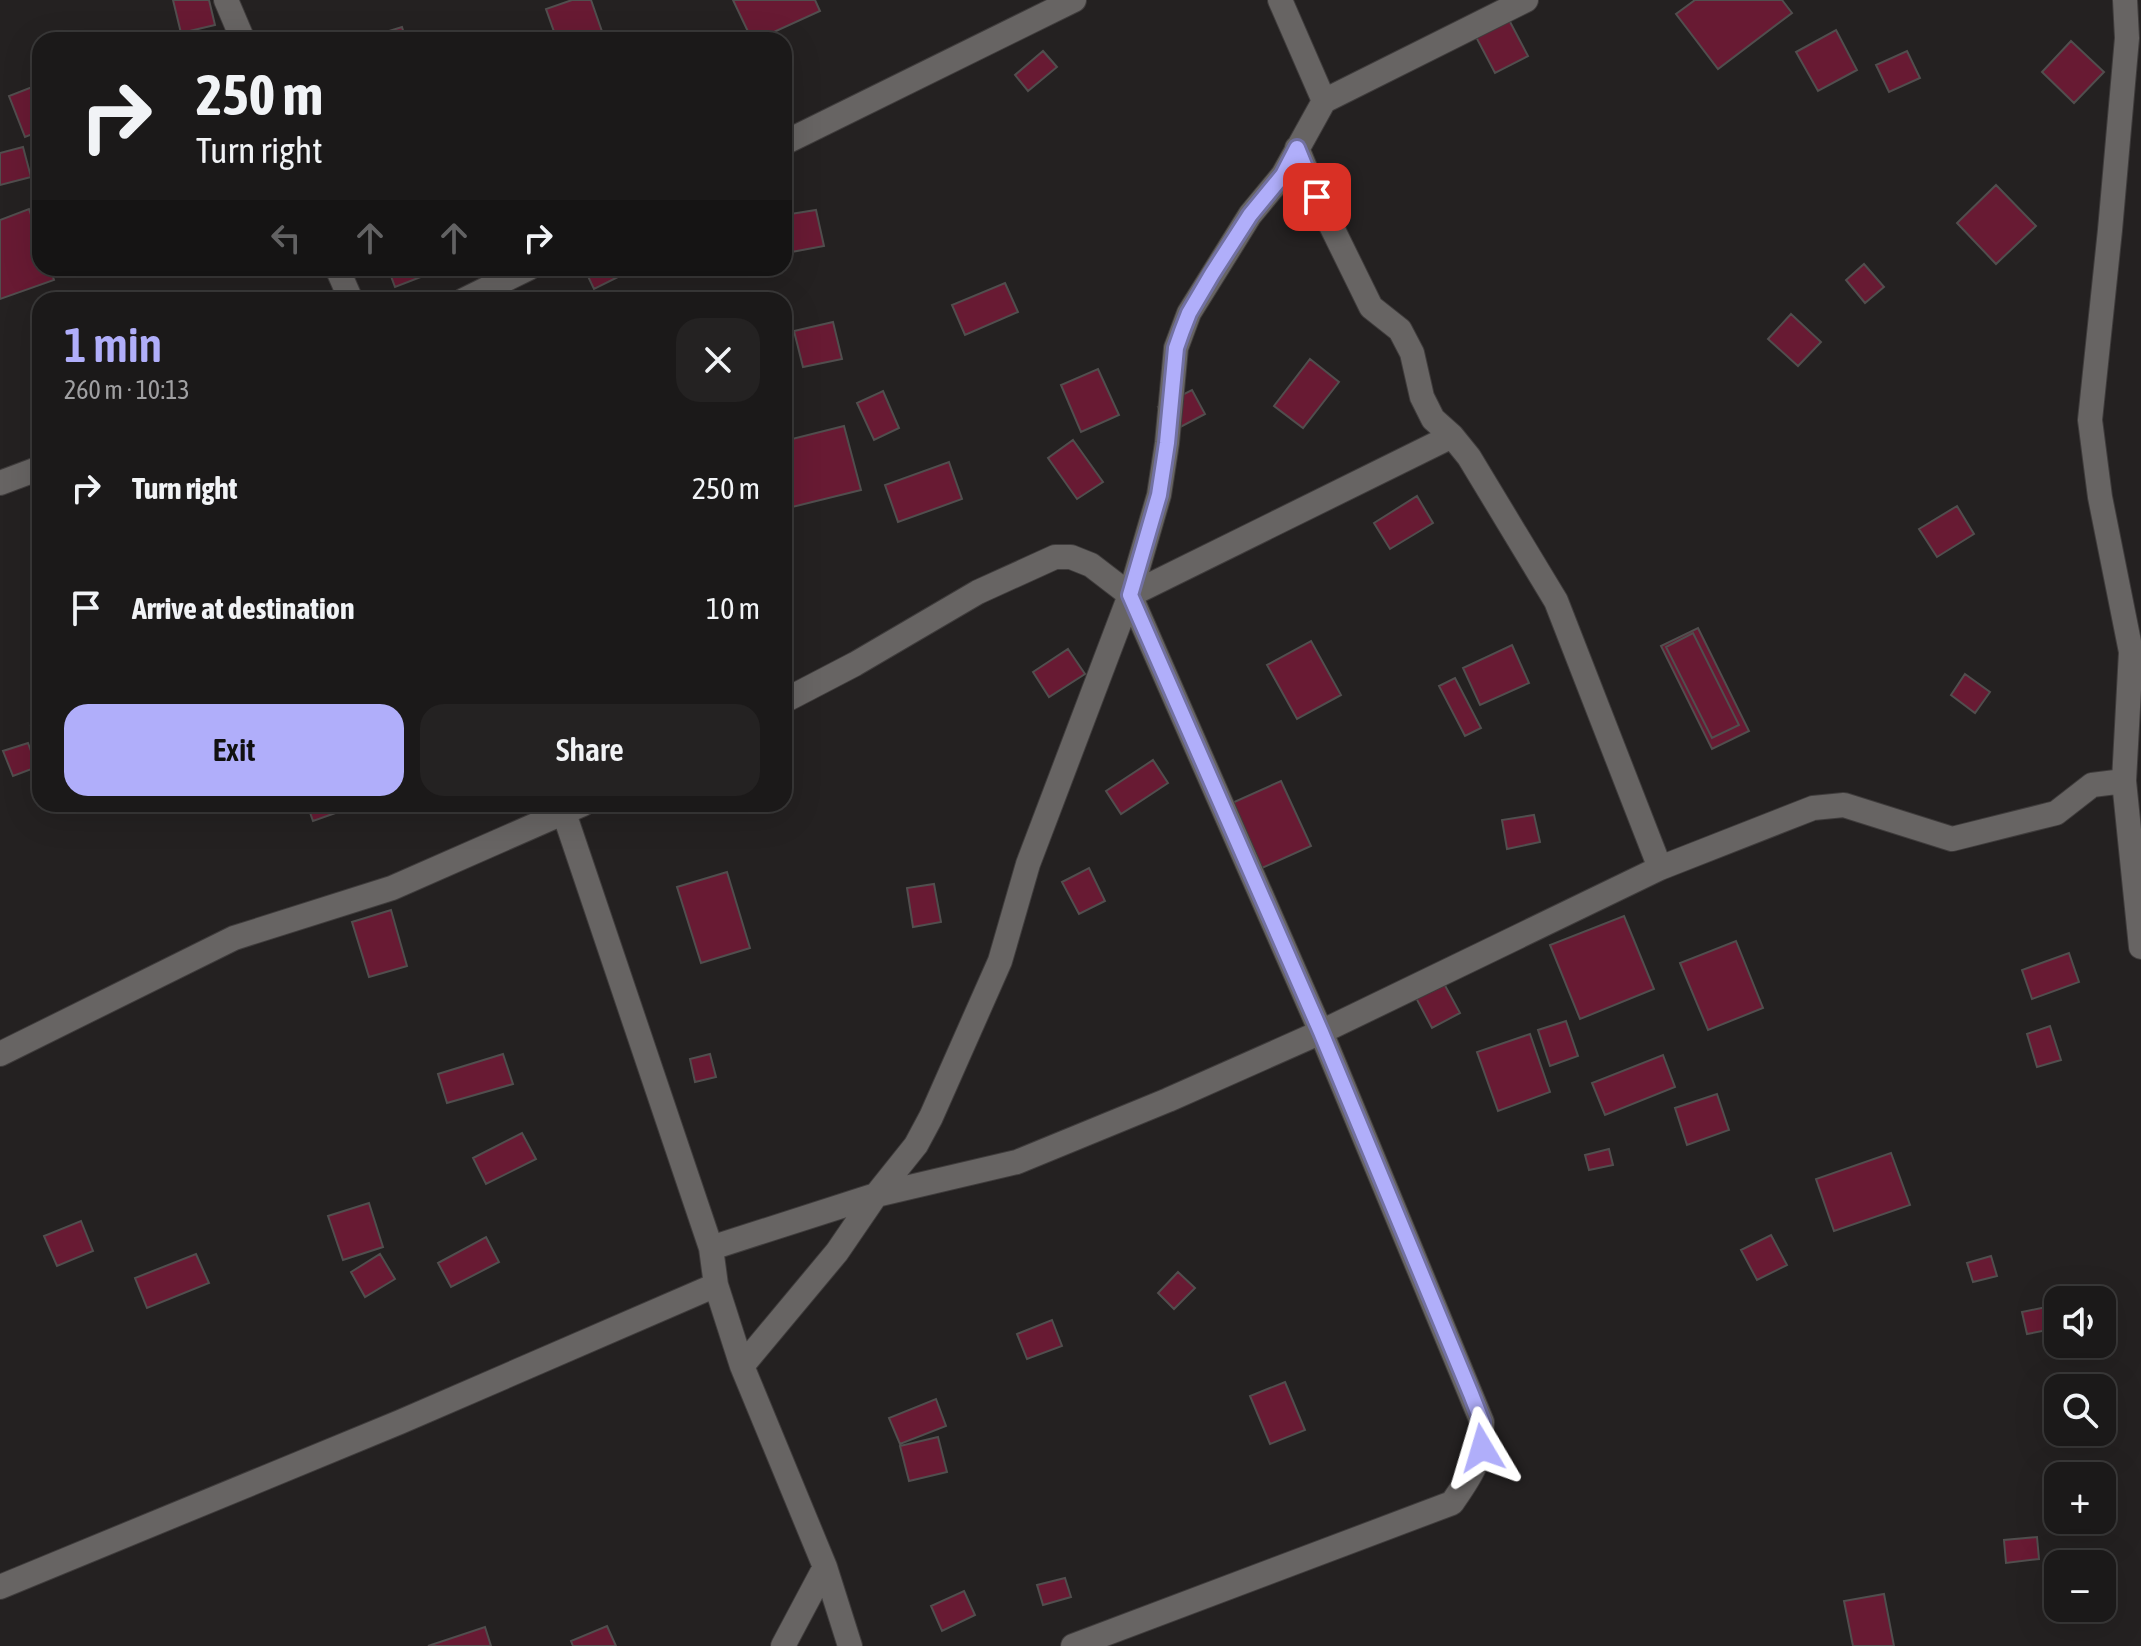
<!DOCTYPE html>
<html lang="en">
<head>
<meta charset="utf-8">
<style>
	body { margin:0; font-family:"Asap Condensed",sans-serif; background:#242222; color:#f1f3f6; height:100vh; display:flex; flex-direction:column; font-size:30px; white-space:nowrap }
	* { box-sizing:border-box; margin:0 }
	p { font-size:26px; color:#a0a0a2 }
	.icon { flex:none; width:44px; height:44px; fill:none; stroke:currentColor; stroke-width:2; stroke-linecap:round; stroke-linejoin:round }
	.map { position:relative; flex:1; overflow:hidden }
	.panel { position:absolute; left:32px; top:292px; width:760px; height:520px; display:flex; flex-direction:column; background:#1b1919; border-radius:24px; box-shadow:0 8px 32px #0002,0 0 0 2px #393838 }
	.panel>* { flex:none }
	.banner { position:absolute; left:32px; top:32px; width:760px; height:244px; border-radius:24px; box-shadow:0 8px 32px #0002,0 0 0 2px #393838; background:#1b1919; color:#f1f3f6; overflow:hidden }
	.buttons { position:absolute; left:2044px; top:1286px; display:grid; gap:16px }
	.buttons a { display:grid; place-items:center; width:72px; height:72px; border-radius:16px; background:#1b1919; box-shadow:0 8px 32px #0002,0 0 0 2px #393838; font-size:40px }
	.pin { position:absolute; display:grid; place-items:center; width:68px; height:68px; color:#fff; margin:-34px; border-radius:16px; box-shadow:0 4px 12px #0006 }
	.me { position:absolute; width:88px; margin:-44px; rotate:353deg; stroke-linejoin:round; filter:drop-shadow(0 0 6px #0008) }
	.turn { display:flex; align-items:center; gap:28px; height:168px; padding:0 32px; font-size:36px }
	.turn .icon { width:104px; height:104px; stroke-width:2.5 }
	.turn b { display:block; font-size:56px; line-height:68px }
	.lanes { display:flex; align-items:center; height:76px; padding:0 32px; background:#0003; justify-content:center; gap:40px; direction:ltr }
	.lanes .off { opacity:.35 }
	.round { display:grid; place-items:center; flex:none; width:84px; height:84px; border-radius:24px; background:#242222 }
	.head { display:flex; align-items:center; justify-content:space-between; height:136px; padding:0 32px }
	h1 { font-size:48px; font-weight:600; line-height:60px; color:#b0aefa }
	.cta { display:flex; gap:16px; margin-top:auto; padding:16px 32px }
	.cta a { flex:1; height:92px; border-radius:24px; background:#b0aefa; color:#111; font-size:32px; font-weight:600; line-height:92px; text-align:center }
	.cta a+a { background:#242222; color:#f1f3f6 }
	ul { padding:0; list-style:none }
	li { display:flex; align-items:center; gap:24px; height:120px; padding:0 32px }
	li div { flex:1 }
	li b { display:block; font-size:30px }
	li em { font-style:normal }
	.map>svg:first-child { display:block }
	.building { fill:#681a33; stroke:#514e4e; stroke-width:2 }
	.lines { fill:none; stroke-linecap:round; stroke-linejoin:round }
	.minor-casing { stroke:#3f3c3c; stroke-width:26 }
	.minor { stroke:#676463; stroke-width:24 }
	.route-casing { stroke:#7271a2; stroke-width:20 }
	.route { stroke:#b0aefa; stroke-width:14 }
</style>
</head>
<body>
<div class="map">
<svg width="2141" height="1646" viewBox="0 0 2141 1646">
	<rect width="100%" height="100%" fill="#242121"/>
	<path class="building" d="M173 0H209L215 25 181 33Z
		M572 0H591L605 40H557L546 9Z
		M733 0H815L820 11 756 40H752Z
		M1695 0H1782L1792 13 1718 69 1676 14Z
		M1508 18 1528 56 1495 73 1475 35Z
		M402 27 406 40H360Z
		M1836 30 1857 70 1818 91 1796 52Z
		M2071 41 2104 72 2074 103 2042 72Z
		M1043 51 1057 67 1028 91 1015 75Z
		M1907 51 1920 78 1889 92 1876 65Z
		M40 84V131L25 137 9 96Z
		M23 147 31 177 0 185V153Z
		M1996 185 2036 226 1996 264 1957 223Z
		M29 209 40 241V268H50L54 280 0 299V220Z
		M816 210 824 246 786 253 784 241V215Z
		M1864 264 1884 287 1865 303 1846 280Z
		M388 268H444L395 287Z
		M584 268H626L628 272 594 289Z
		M1005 283 1018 312 965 335 952 305Z
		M1791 314 1821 342 1798 366 1768 339Z
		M833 322 842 359 803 367 794 331Z
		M1310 359 1339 382 1303 428 1274 406Z
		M1098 369 1119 415 1081 432 1061 385Z
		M1192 390 1205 414 1171 432 1158 407Z
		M883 391 899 428 874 440 857 403Z
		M844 426 861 490 784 509V441Z
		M1073 440 1103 482 1077 499 1048 458Z
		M949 462 962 499 898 522 885 485Z
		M1417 496 1433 523 1390 549 1374 523Z
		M1957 506 1974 534 1937 557 1919 529Z
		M1698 628 1749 731 1712 749 1661 646Z
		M1693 633 1739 725 1712 738 1666 647Z
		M1311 641 1341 695 1297 719 1267 665Z
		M1512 645 1529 683 1480 705 1463 668Z
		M1068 649 1085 674 1049 697 1033 672Z
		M1965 674 1990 692 1975 713 1951 695Z
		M1455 678 1481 728 1465 736 1439 686Z
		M40 724V763L31 726Z
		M28 743 37 767 13 776 3 751Z
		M1153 760 1168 783 1121 814 1106 791Z
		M1281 781 1311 846 1262 868 1232 803Z
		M307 804H361L313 821Z
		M1534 815 1540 842 1507 849 1502 820Z
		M1089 868 1105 901 1079 914 1062 882Z
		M727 872 750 948 701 963 677 887Z
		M934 884 941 922 913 927 907 888Z
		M391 910 407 966 369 977 352 922Z
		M1624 916 1654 989 1580 1019 1550 945Z
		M1736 941 1763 1008 1708 1030 1680 963Z
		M2069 953 2079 982 2032 999 2022 970Z
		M1442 980 1460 1013 1432 1028 1414 994Z
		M1566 1021 1578 1056 1550 1066 1538 1030Z
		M2050 1026 2061 1060 2037 1067 2027 1034Z
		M1530 1034 1550 1092 1498 1111 1477 1052Z
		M503 1054 513 1084 447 1103 438 1074Z
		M710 1054 716 1077 695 1082 690 1059Z
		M1663 1055 1675 1087 1605 1115 1592 1083Z
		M1717 1094 1729 1130 1687 1145 1675 1108Z
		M522 1133 536 1159 486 1184 473 1158Z
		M1609 1149 1613 1165 1589 1170 1585 1155Z
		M1891 1153 1910 1205 1834 1231 1816 1179Z
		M369 1203 383 1247 343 1260 328 1216Z
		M81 1221 93 1251 57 1266 44 1236Z
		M1771 1235 1787 1265 1757 1280 1741 1250Z
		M486 1237 499 1262 451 1287 438 1263Z
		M196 1254 209 1283 147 1308 135 1278Z
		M380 1254 395 1279 365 1297 351 1272Z
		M1991 1256 1997 1276 1973 1282 1967 1263Z
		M1178 1272 1195 1288 1174 1309 1158 1293Z
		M2056 1305 2058 1328 2027 1334 2022 1312Z
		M1052 1320 1062 1346 1027 1359 1017 1334Z
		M1285 1382 1305 1430 1270 1444 1250 1396Z
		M936 1399 946 1426 900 1444 889 1418Z
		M938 1437 947 1472 909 1481 900 1446Z
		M2037 1537 2039 1559 2006 1563 2004 1540Z
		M1065 1578 1071 1597 1043 1605 1037 1585Z
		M964 1591 975 1615 942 1631 931 1606Z
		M1884 1594 1894 1646H1853L1844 1601Z
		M607 1626 616 1646H573L571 1641Z
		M485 1627 491 1646H428Z"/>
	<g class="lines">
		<g class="minor-casing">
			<path id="minor" d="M226 0 243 40
				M1280 0 1324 101
				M2125 0 2127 38 2110 230 2090 420 2100 497 2131 652 2124 781 2141 947
				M784 143 1074 0
				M1297 148 1317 197 1371 307 1400 330 1412 353 1422 397 1433 419 1452 436 1469 457 1556 601 1660 868
				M337 268 351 300
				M464 300 529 268
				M0 483 40 468
				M1130 595 1452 436
				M784 701 855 664 978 592 1055 557H1071L1091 565 1130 595 1321 1032 1482 1422C1481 1462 1474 1471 1452 1503L1073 1646
				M561 804 711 1248 716 1285 742 1366 825 1567 850 1646
				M0 1054 234 938 392 888 583 804
				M711 1248 876 1195 1017 1162 1168 1100 1321 1032 1660 868 1813 808 1844 805 1952 839 2056 813 2092 785 2124 781
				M742 1366 837 1252 876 1195 916 1145 931 1117 1000 961 1028 864 1130 595 1159 495 1167 443 1176 348 1189 313 1250 215 1283 175 1324 101 1526 0
				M0 1587 400 1422 716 1285
				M783 1646 825 1567"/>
		</g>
		<use href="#minor" class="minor"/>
	</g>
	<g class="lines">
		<g class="route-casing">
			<path id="route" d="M1317 197 1297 148 1283 175 1250 215 1212 274 1189 313 1182 331 1176 348 1167 443 1159 495 1130 595 1321 1032 1471 1394 1482 1422V1448"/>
		</g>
		<use href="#route" class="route"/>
	</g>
</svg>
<div class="buttons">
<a><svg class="icon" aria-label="sound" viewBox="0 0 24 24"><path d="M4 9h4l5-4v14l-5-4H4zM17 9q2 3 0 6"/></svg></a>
<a><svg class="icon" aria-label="search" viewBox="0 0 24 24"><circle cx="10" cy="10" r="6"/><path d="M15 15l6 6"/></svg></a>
<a>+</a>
<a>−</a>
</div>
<div class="pin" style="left:1317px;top:197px;background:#d93025"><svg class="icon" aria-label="arrive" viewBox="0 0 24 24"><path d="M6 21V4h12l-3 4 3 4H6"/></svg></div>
<svg class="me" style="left:1482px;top:1448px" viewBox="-20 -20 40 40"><path d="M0-17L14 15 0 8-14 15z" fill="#b0aefa" stroke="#fff" stroke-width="4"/></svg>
<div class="banner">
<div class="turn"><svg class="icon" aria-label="right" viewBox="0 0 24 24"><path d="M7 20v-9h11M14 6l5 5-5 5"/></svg><div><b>250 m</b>Turn right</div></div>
<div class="lanes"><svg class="icon off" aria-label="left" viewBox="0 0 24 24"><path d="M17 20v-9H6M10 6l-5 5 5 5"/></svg><svg class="icon off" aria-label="ahead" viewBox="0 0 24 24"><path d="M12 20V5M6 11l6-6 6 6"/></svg><svg class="icon off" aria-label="ahead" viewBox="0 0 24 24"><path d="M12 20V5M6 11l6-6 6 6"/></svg><svg class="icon" aria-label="right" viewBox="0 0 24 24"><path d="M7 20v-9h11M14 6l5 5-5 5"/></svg></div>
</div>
<section class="panel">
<div class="head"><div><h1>1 min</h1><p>260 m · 10:13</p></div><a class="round"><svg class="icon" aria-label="close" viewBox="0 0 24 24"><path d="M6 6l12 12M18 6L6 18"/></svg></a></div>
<ul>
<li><svg class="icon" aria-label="right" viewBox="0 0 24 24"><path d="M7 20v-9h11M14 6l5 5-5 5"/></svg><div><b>Turn right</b></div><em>250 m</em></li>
<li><svg class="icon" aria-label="arrive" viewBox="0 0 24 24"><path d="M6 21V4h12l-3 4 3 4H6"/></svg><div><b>Arrive at destination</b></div><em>10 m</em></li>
</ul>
<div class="cta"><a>Exit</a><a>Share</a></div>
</section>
</div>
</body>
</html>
